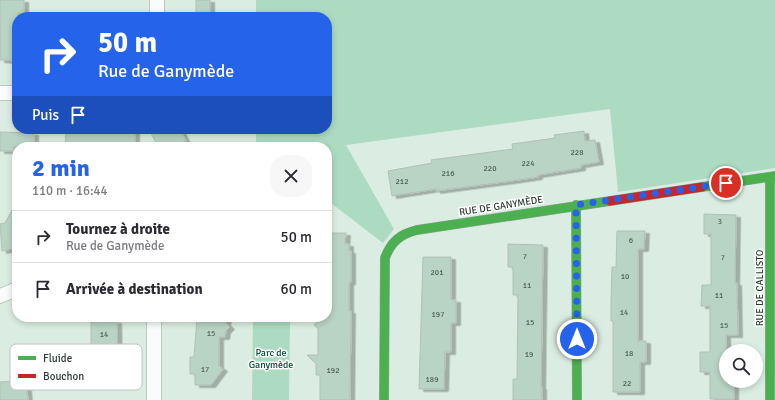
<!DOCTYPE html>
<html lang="fr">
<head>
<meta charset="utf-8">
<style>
	body { margin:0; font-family:Signika,sans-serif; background:#f7f7f7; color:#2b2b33; height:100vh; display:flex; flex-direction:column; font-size:15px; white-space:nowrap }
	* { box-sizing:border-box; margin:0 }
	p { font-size:13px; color:#7c7c81 }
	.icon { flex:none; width:22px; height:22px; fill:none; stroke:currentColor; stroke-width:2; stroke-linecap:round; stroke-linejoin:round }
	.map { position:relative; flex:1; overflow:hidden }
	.details { position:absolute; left:12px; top:142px; width:320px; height:180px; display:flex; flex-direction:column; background:#fff; border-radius:16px; box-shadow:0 2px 6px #0003 }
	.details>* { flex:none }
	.guide { position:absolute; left:12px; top:12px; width:320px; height:122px; border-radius:16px; box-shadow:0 2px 6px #0003; background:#2563eb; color:#fff; overflow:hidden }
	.fabs { position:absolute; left:719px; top:344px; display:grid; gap:8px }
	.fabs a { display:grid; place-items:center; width:44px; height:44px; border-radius:50%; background:#fff; box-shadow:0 2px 6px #0003; font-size:20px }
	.pin { position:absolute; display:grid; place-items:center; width:34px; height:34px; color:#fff; margin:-17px; border:2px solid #fff; border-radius:50%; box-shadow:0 1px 4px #0007 }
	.me { position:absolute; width:44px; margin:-22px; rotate:0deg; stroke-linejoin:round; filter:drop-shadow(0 0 3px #0008) }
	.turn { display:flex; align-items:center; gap:14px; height:84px; padding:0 20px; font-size:18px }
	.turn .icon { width:52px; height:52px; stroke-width:2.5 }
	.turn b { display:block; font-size:28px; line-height:34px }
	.then { display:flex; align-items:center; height:38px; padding:0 20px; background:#0003; gap:8px; font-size:15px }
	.round { display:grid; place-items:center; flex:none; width:42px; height:42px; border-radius:16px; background:#f7f7f7 }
	.headline { display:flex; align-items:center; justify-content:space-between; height:68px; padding:0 20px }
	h1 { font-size:24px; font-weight:700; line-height:30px; color:#2563eb }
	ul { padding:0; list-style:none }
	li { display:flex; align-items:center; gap:12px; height:52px; padding:0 20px; border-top:1px solid #e1e1e2 }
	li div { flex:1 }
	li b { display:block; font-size:15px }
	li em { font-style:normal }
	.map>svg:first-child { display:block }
	.green { fill:#acdbc1 }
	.building { fill:#b9d3c5; stroke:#b1c0b7; filter:url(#shadow) }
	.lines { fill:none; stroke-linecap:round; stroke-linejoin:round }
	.street-casing { stroke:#9caaa2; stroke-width:15 }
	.fast-casing { stroke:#9caaa2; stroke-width:10 }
	.jam-casing { stroke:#9caaa2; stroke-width:10 }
	.street { stroke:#fafcfb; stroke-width:14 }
	.fast { stroke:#4caf50; stroke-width:9 }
	.jam { stroke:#c62828; stroke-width:9 }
	.route { stroke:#2563eb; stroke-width:7; stroke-dasharray:0 12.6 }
	.labels { text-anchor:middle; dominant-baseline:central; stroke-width:3; stroke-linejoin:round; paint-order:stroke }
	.number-label { font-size:8px; fill:#4f6057 }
	.street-label { font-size:10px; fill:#2c3a32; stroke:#fff }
	.park-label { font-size:10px; fill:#004d30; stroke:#fff }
	.key { fill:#fff; stroke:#c0c4c2; stroke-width:1 }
	.key-label { font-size:11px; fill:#2c3a32 }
</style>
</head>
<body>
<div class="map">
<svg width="775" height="400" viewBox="0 0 775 400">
	<defs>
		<filter id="shadow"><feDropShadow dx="4.5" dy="2.5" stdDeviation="0" flood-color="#0004"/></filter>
	</defs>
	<rect width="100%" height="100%" fill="#dbede2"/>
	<path class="green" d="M256 0H775V168L618 192 610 109 346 145 394 229 383 243 327 200V147H256V129H327V17H256Z
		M253 317H290L289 400H252Z"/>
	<path class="building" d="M0 0H24V13H18L17 17V61L0 60Z
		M196 0H210V17H196Z
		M66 129H135V147H65Z
		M149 129H180L186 141 175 147H158Z
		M584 131 585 141 595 140 599 162 581 165V168L538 175V177L518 180 436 191V189L392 196 388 171 432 163 431 160 513 149 512 144 555 138 554 135Z
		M0 132 34 133V147H14V151H0Z
		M17 201V248L2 251 0 224 5 223Z
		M704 214 736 215 735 283H737L738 335H726V382H734V399H710V372H700V352H710V306H701L702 285H711V234H704Z
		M617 231H645L644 249H638V341H646V362H640V392H613V321H611V302L612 267H616Z
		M327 233H346L345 244H349V251H351V282L349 283V311H351L350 400H320V375H316V364L307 355H318V329L314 325 322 317H327Z
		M508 244 543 245 541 387H542V400H513V379H517L518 295H513V267H508Z
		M423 257H451V300H456V323H451V352H445L444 389H419Z
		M197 317H227L226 323 230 327 226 331 225 337H219V366L223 369 211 385H195V374H190V357H194Z
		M117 321 118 375H113V379L86 378V359H91V322Z
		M26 380 28 400H0V382Z"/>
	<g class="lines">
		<g class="street-casing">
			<path id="street" d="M157 17V0
				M0 93H17
				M0 296 17 289
				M154 400V317"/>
		</g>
		<g class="fast-casing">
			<path id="fast" d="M770 177V400
				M702 187 775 176
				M576 205 577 400
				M384 400 385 258C391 242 400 234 417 230L610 201"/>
		</g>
		<g class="jam-casing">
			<path id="jam" d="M610 201 702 187"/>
		</g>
		<use href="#street" class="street"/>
		<use href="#fast" class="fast"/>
		<use href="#jam" class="jam"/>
	</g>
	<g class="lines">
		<path class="route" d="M577 339 576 205 726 183"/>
	</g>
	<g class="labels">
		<g class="number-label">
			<text x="577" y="152">228</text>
			<text x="528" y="163">224</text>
			<text x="490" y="168">220</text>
			<text x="448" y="173">216</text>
			<text x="402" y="181">212</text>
			<text x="720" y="221">3</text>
			<text x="631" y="240">6</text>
			<text x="525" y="256">7</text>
			<text x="723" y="257">7</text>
			<text x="437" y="272">201</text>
			<text x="625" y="276">10</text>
			<text x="527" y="285">11</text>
			<text x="719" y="295">11</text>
			<text x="624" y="312">14</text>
			<text x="438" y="314">197</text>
			<text x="530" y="322">15</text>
			<text x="724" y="325">15</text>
			<text x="211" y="333">15</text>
			<text x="104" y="334">14</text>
			<text x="629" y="353">18</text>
			<text x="529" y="354">19</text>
			<text x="205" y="369">17</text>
			<text x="333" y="370">192</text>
			<text x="432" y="379">189</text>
			<text x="627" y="383">22</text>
		</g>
		<g class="street-label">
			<text transform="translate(501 206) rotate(-9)">RUE DE GANYMÈDE</text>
			<text transform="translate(760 288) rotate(-90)">RUE DE CALLISTO</text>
		</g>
		<g class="park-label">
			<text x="271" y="353">Parc de<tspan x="271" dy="12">Ganymède</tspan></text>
		</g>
	</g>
	<rect x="10" y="344" width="132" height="46" rx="6" class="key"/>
	<rect x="18" y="356" width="18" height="4" fill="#4caf50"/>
	<rect x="18" y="374" width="18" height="4" fill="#c62828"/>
	<g class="key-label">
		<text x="43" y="362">Fluide</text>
		<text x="43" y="380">Bouchon</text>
	</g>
</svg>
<div class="fabs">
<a><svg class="icon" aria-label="search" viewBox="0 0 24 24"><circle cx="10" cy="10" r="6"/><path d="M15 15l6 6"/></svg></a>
</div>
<div class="pin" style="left:726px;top:183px;background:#d93025"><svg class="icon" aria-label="arrive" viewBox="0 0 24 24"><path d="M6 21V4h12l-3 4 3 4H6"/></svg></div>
<svg class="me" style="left:577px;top:339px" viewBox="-20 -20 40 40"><circle r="17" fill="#2563eb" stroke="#fff" stroke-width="3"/><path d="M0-11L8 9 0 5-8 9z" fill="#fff"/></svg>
<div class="guide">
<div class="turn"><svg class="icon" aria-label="right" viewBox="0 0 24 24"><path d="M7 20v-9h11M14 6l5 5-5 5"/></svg><div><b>50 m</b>Rue de Ganymède</div></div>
<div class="then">Puis<svg class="icon" aria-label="arrive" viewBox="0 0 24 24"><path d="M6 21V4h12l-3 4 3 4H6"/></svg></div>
</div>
<section class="details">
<div class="headline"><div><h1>2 min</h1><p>110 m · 16:44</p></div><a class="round"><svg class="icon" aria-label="close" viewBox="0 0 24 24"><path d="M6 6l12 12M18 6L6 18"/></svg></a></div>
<ul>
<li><svg class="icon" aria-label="right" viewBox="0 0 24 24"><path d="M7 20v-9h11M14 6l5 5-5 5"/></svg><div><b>Tournez à droite</b><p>Rue de Ganymède</p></div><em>50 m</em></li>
<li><svg class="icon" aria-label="arrive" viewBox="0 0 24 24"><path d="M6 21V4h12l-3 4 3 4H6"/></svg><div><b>Arrivée à destination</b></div><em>60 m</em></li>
</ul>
</section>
</div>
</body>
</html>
